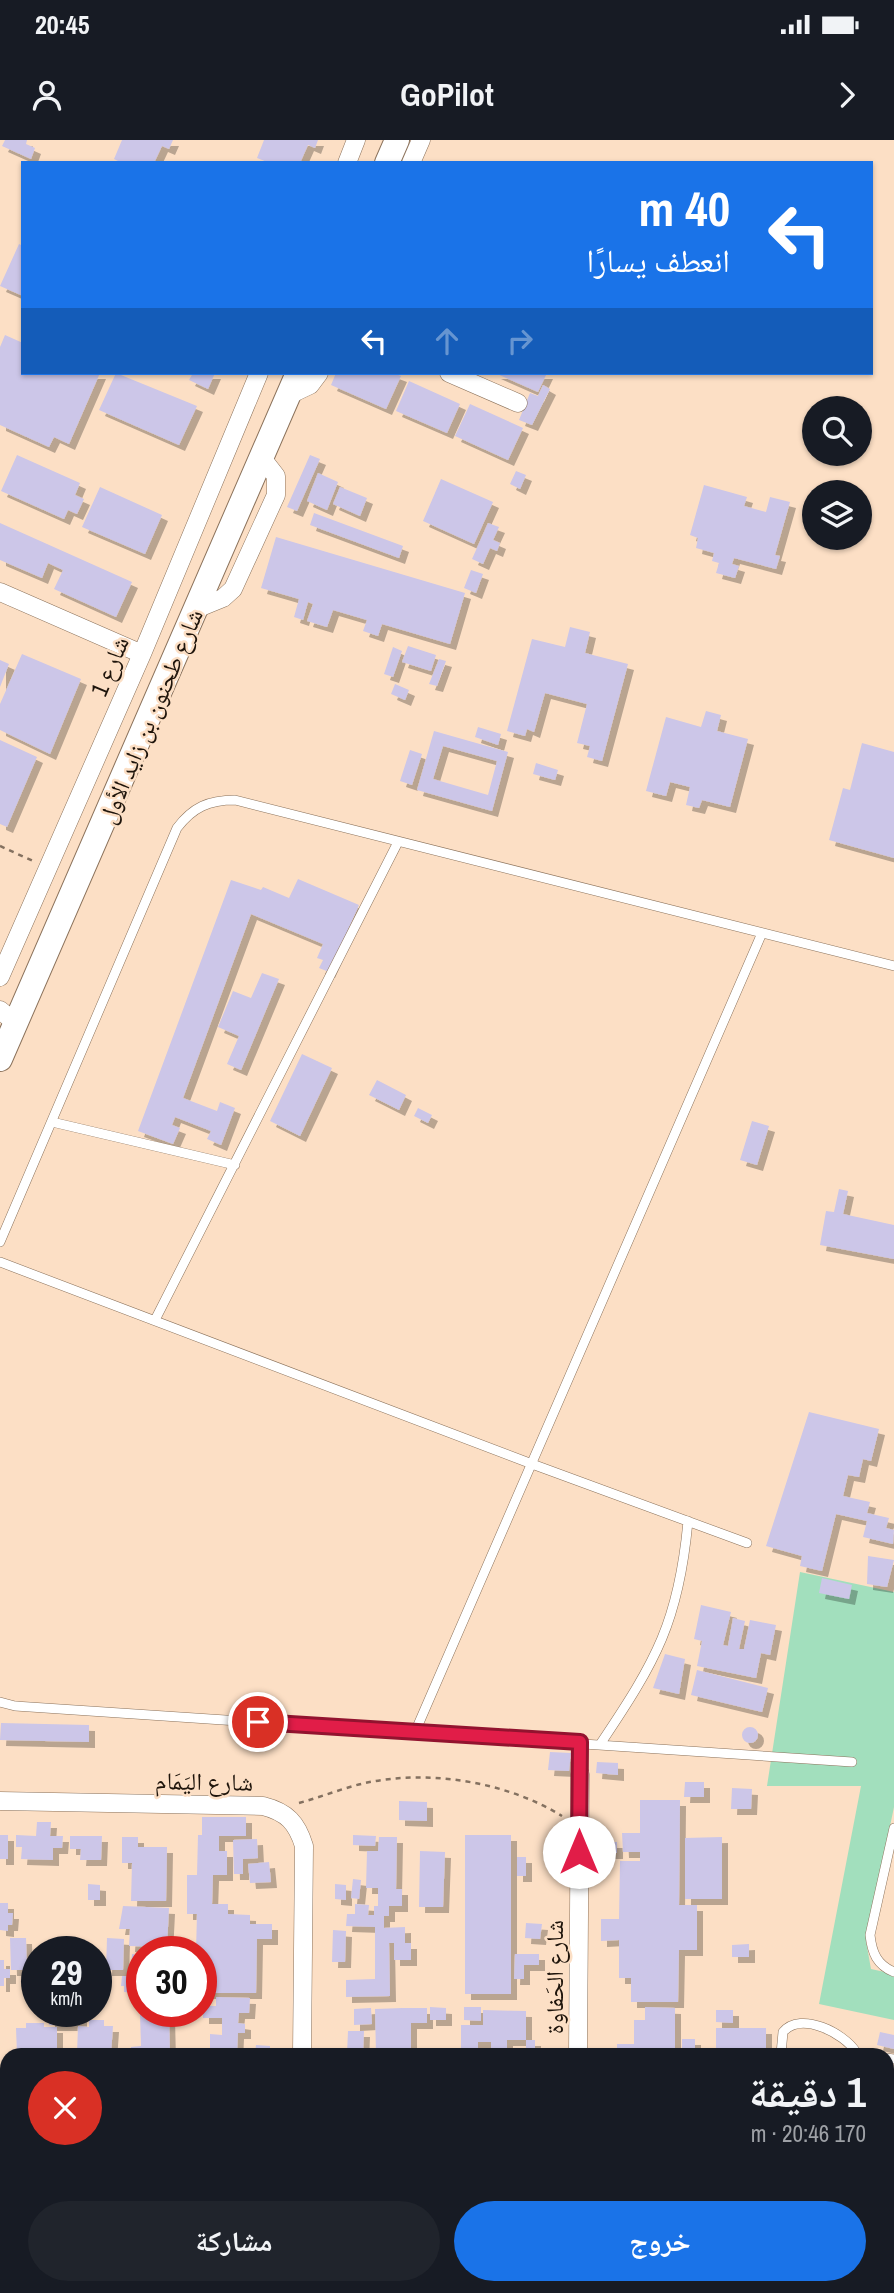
<!DOCTYPE html>
<html lang="ar">
<head>
<meta charset="utf-8">
<style>
	body { margin:0; font-family:"Archivo Narrow","Noto Naskh Arabic",sans-serif; background:#20242c; color:#f1f3f6; direction:rtl; height:100vh; display:flex; flex-direction:column; font-size:26px; white-space:nowrap }
	* { box-sizing:border-box; margin:0 }
	p { font-size:23px; color:#9ea1a6 }
	.icon { flex:none; width:38px; height:38px; fill:none; stroke:currentColor; stroke-width:2; stroke-linecap:round; stroke-linejoin:round }
	.map { position:relative; flex:1; overflow:hidden; direction:ltr }
	.drawer { position:absolute; left:0px; top:1908px; width:894px; height:247px; display:flex; flex-direction:column; background:#171b24; border-radius:21px 21px 0 0; box-shadow:0 2px 5px #0004; direction:rtl }
	.drawer>* { flex:none }
	.hud { position:absolute; left:21px; top:21px; width:852px; height:214px; border-radius:0px; box-shadow:0 2px 5px #0004; direction:rtl; background:#1a73e8; color:#fff; overflow:hidden }
	.fabs { position:absolute; left:802px; top:256px; display:grid; gap:14px }
	.fabs a { display:grid; place-items:center; width:70px; height:70px; border-radius:50%; background:#171b24; box-shadow:0 2px 5px #0004; font-size:35px }
	.speed { position:absolute; left:21px; top:1796px; display:flex; gap:14px; font-size:35px; font-weight:700; text-align:center }
	.speed>* { display:grid; place-content:center; width:91px; height:91px; border-radius:50%; background:#171b24; box-shadow:0 2px 5px #0004; line-height:1 }
	.speed small { font-size:18px; font-weight:400 }
	.speed .limit { border:10px solid #d22; background:#fff; color:#111 }
	.pin { position:absolute; display:grid; place-items:center; width:60px; height:60px; color:#fff; margin:-30px; border:4px solid #fff; border-radius:50%; box-shadow:0 2px 7px #0007 }
	.me { position:absolute; width:77px; margin:-38px; rotate:0deg; stroke-linejoin:round; filter:drop-shadow(0 0 5px #0008) }
	.turn { display:flex; align-items:center; gap:24px; height:147px; padding:0 28px; font-size:32px }
	.turn .icon { width:91px; height:91px; stroke-width:2.5 }
	.turn b { display:block; font-size:49px; line-height:60px }
	.lanes { display:flex; align-items:center; height:66px; padding:0 28px; background:#0003; justify-content:center; gap:35px; direction:ltr }
	.lanes .off { opacity:.35 }
	.round { display:grid; place-items:center; flex:none; width:74px; height:74px; border-radius:37px; background:#20242c }
	.head { display:flex; align-items:center; justify-content:space-between; height:119px; padding:0 28px }
	h1 { font-size:42px; font-weight:800; line-height:52px }
	.primary-button { display:flex; gap:14px; margin-top:auto; padding:14px 28px }
	.primary-button a { flex:1; height:80px; border-radius:42px; background:#1a73e8; color:#fff; font-size:28px; font-weight:800; line-height:80px; text-align:center }
	.primary-button a+a { background:#20242c; color:#f1f3f6 }
	.status { display:flex; justify-content:space-between; align-items:center; height:49px; padding:0 35px; background:#171b24; direction:ltr }
	.status svg { height:19px; fill:currentColor }
	header { display:flex; justify-content:space-between; align-items:center; height:91px; padding:0 28px; background:#171b24; font-size:32px; font-weight:800 }
	.map>svg:first-child { display:block }
	.green { fill:#a2dfbd }
	.building { fill:#ccc6e8; fill-rule:evenodd; filter:url(#shadow) }
	.lines { fill:none; stroke-linecap:round; stroke-linejoin:round }
	.lane-casing { stroke:#8b725b; stroke-width:10 }
	.street-casing { stroke:#8b725b; stroke-width:19 }
	.secondary-casing { stroke:#8b725b; stroke-width:26 }
	.path { stroke:#847160; stroke-width:2.5; stroke-dasharray:5 5; stroke-linecap:butt }
	.lane { stroke:#fff; stroke-width:9 }
	.street { stroke:#fff; stroke-width:18 }
	.secondary { stroke:#fff; stroke-width:24 }
	.route-casing { stroke:#92132f; stroke-width:18 }
	.route { stroke:#e11d48; stroke-width:12 }
	.labels { text-anchor:middle; dominant-baseline:central; stroke-width:5; stroke-linejoin:round; paint-order:stroke }
	.street-label { font-size:24px; fill:#1e140b; stroke:#fcdfc5 }
</style>
</head>
<body>
<div class="status"><b>20:45</b><svg viewBox="0 0 49 12"><path d="M0 12V9h3v3zM5 12V6h3v6zM10 12V3h3v9zM15 12V0h3v12zM26 1h20v11H26zM47 4h2v5h-2z"/></svg></div>
<header><svg class="icon" aria-label="forward" viewBox="0 0 24 24"><path d="M9 5l7 7-7 7"/></svg>GoPilot<svg class="icon" aria-label="person" viewBox="0 0 24 24"><circle cx="12" cy="8" r="4"/><path d="M4 21q1-7 8-7t8 7"/></svg></header>
<div class="map">
<svg width="894" height="2153" viewBox="0 0 894 2153">
	<defs>
		<filter id="shadow"><feDropShadow dx="6" dy="6" stdDeviation="0" flood-color="#0004"/></filter>
	</defs>
	<rect width="100%" height="100%" fill="#fcdfc5"/>
	<path class="green" d="M800 1432 894 1452V1667L866 1801 871 1829 894 1834V1880L819 1864 861 1646H767Z"/>
	<path class="building" d="M5 0H27L26 4 35 8 31 19 2 6Z
		M122 0H173L169 9 162 6 154 23H122L114 19Z
		M264 0H318L315 8 308 5 300 23H270L257 18Z
		M19 104 23 106V156L0 146Z
		M5 195 23 203V233H100L69 304 54 297 49 307 0 285V207Z
		M116 233 197 266 179 305 99 270Z
		M193 233H215L208 249 189 240Z
		M336 233H393L401 236 386 269 331 245Z
		M495 233H547L538 252Z
		M409 241 460 264 447 293 396 271Z
		M543 245 550 249 532 285 519 280 530 253 538 256Z
		M470 264 523 288 508 320 455 296Z
		M17 315 80 343 75 355 84 359 77 374 68 370 64 379 1 351Z
		M310 315 320 319 297 371 287 367Z
		M516 331 526 335 520 349 510 344Z
		M318 333 338 342 327 370 307 361Z
		M441 339 493 362 474 404 423 381Z
		M704 345 747 357 744 366 766 372 770 357 790 362 775 415 780 416 776 429 734 418 732 424 739 426 735 438 716 433 719 423 712 421 714 413 696 408 698 398 690 395Z
		M100 347 162 375 145 414 82 387Z
		M340 347 367 358 360 376 333 364Z
		M314 373 403 406 399 418 310 385Z
		M0 383 132 442 116 477 54 449 63 430 48 423 42 438 0 420Z
		M488 383 499 387 493 400 500 403 497 411 490 408 483 424 472 419Z
		M276 397 465 453 450 504 382 484 378 496 363 491 367 480 333 470 327 487 307 481 313 464 308 462 303 480 294 477 299 459 261 448Z
		M471 430 483 434 476 453 464 448Z
		M570 487 590 492 585 513 628 524 602 621 587 617 590 606 577 603 587 564 545 553 534 592 527 589 525 596 507 591 532 499 565 507Z
		M408 506 436 515 431 531 402 522Z
		M393 507 402 511 393 537 384 534Z
		M22 514 81 539 50 614 0 590V564Z
		M439 519 446 521 437 546 429 544Z
		M0 520 9 524 0 547Z
		M395 544 409 550 405 560 391 554Z
		M706 571 721 575 717 591 748 599 730 667 702 660 699 668 686 665 690 647 670 642 666 656 646 651 666 577 701 587Z
		M478 587 501 594 498 605 475 597Z
		M434 591 508 612 492 671 417 650ZM443 606 497 621 488 655 433 639Z
		M0 600 37 617 7 687 0 684Z
		M862 603 894 612V718L829 700 843 648 850 650Z
		M410 610 422 614 412 645 400 641Z
		M536 623 558 630 555 640 533 634Z
		M298 739 359 765 329 832 319 828 323 820 317 818 323 804 251 774 183 958 217 971 220 962 235 968 221 1005 207 999 211 991 175 977 172 985 180 988 173 1004 138 991 231 740 261 750 263 747 289 758Z
		M262 833 279 839 241 930 227 924 239 896 218 887 233 851 251 858Z
		M302 914 332 928 300 996 270 981Z
		M377 940 406 955 399 970 369 955Z
		M418 968 432 975 428 983 414 976Z
		M752 981 769 986 757 1025 740 1020Z
		M839 1049 848 1051 843 1074 894 1085V1119L820 1105 826 1071 834 1072Z
		M809 1272 879 1289 871 1321 863 1319 859 1337 848 1335 843 1356 870 1362 867 1373 889 1378 886 1388 894 1390 893 1404 863 1397 867 1381 836 1374 822 1431 800 1426 802 1416 766 1406Z
		M868 1416 894 1420 887 1447 867 1444Z
		M822 1438 852 1445 849 1459 819 1453Z
		M701 1465 731 1472 723 1505 728 1506 733 1478 745 1481 739 1509H744L750 1480 776 1485 770 1515 761 1513 756 1538 697 1526 702 1501 694 1499Z
		M665 1514 685 1519 679 1554 653 1548Z
		M697 1530 768 1548 762 1572 691 1555Z
		M1 1583 89 1585V1602L0 1600Z
		M742 1595a8 8 0 1 1 16 0a8 8 0 1 1-16 0Z
		M550 1612 571 1613 569 1631 548 1630Z
		M597 1622 618 1623V1635L596 1633Z
		M685 1642H704V1657H684Z
		M732 1648 752 1649 751 1669H731Z
		M640 1660H680L679 1765H697V1810H679L678 1862H631V1838H619V1800L601 1801V1779H619L620 1721H640V1712H623L622 1693H640Z
		M399 1661 427 1662V1681L399 1680Z
		M202 1677H246V1696H219V1711H227V1735H213L212 1764H228V1774L250 1775V1784H272V1799H257L256 1853H201V1811H196L197 1774H187V1735H197L198 1695H202Z
		M37 1682H51L50 1696H63L62 1708H53V1720L21 1719 22 1707H16V1695L36 1696Z
		M0 1695H8V1719H0Z
		M353 1695 376 1696 375 1706 353 1705Z
		M465 1695H511V1854H465Z
		M70 1696H102L101 1720H80L81 1709H70Z
		M122 1697H138V1707H167L166 1761H131L132 1723H122Z
		M379 1697H397L396 1749H402V1766H389V1776H384V1788L405 1787V1803H411V1820H394V1803H389L390 1856 346 1857V1840L375 1839V1787L346 1786 347 1774H355V1764L369 1765 368 1775H374V1766H378V1748H366L367 1711H378Z
		M722 1697V1759H685V1698Z
		M257 1699 258 1718 243 1719V1734H234L233 1700Z
		M603 1702H617V1713H603Z
		M420 1711 445 1712 443 1767H419Z
		M517 1717H526V1736H517Z
		M269 1722 271 1742 250 1743 248 1724Z
		M353 1739 361 1740 359 1759 351 1758Z
		M88 1744 100 1745V1760H88Z
		M335 1744 346 1745V1760L335 1759Z
		M0 1763H8V1773H13L12 1785H8V1791L0 1790Z
		M123 1766 169 1768 167 1807 129 1806 130 1789H119Z
		M526 1783 542 1784 540 1799 525 1798Z
		M333 1790 346 1791 345 1822H332Z
		M10 1798H26L27 1830H11Z
		M107 1798 124 1799 123 1830H106Z
		M749 1804V1817H732V1805Z
		M132 1814 142 1815V1849H135L134 1853 124 1852V1846H121L122 1836H131Z
		M515 1814H539V1825H524V1839H514Z
		M0 1820H4V1829H10V1838H4V1846H0Z
		M216 1857 250 1858 249 1873H239L238 1883 245 1884V1893H238L237 1914H210V1894L222 1895V1878H203V1866H216Z
		M430 1867 446 1868V1880H430Z
		M464 1867H481V1881L464 1880Z
		M645 1867 675 1868V1914H617V1904H634V1880H645Z
		M371 1868 372 1884 354 1885V1869Z
		M402 1868H427V1883H411V1914H376L375 1869Z
		M483 1870 526 1871V1900H535V1914H526V1900H507V1914H491V1902H478V1914H461V1885H483Z
		M716 1870H733V1883L716 1882Z
		M49 1873H81V1885H49Z
		M169 1873 170 1914H131V1907L141 1906 140 1874Z
		M89 1880H104V1886H113L111 1914H77L78 1886 89 1887Z
		M26 1883H44V1887H57V1914H17L16 1888H26Z
		M716 1888H766V1914H716Z
		M348 1891H364L363 1914H347Z
		M880 1892 894 1895V1909L877 1905Z
		M682 1899H695V1914H682Z
		M256 1905 270 1906V1914H255Z
		M887 1967 894 1968V2092L887 2090Z
		M0 2071H7V2109H0Z
		M103 2147H142V2153H107L103 2152Z
		M148 2147H174V2153L148 2152Z
		M187 2147H239V2153H187Z
		M401 2147H443L440 2153H413Z
		M611 2147H673V2153H611Z
		M687 2147H736V2150L687 2153Z"/>
	<g class="lines">
		<g class="lane-casing">
			<path id="lane" d="M52 982 235 1025
				M0 1102 177 688C193 667 209 660 235 660L894 826
				M0 1122 532 1324 747 1403
				M155 1180 398 702
				M0 1562 15 1566 852 1622
				M415 1592 762 793
				M601 1603C656 1521 679 1481 688 1381
				M580 1634V1602
				M894 1688 870 1795C872 1813 877 1825 894 1832
				M781 1914 783 1892C801 1871 844 1893 856 1912
				M849 1914H872
				M887 1918 894 1919
				M887 2146H894"/>
		</g>
		<g class="street-casing">
			<path id="street" d="M347 23 356 0
				M411 23 421 0
				M449 233 518 263
				M289 255 310 245 319 233
				M0 452 142 514
				M196 469 223 458 233 449 276 355V336L262 318
				M0 837 142 514 259 233
				M0 870 17 884
				M0 1661 263 1666C287 1672 297 1683 304 1706L302 1914
				M578 1914 580 1634
				M60 2153V2147
				M301 2153V2147
				M575 2153V2147"/>
		</g>
		<g class="secondary-casing">
			<path id="secondary" d="M387 23 397 0
				M0 919 298 233"/>
		</g>
		<path class="path" d="M0 706 33 721
			M299 1663C321 1657 343 1648 365 1643 429 1629 507 1642 562 1676"/>
		<use href="#lane" class="lane"/>
		<use href="#street" class="street"/>
		<use href="#secondary" class="secondary"/>
	</g>
	<g class="lines">
		<g class="route-casing">
			<path id="route" d="M258 1582 580 1602 579 1712"/>
		</g>
		<use href="#route" class="route"/>
	</g>
	<g class="labels">
		<g class="street-label">
			<text transform="translate(109 526) rotate(-67)">شارع 1</text>
			<text transform="translate(150 576) rotate(-67)">شارع طحنون بن زايد الأول</text>
			<text transform="translate(204 1641) rotate(1)">شارع اليَمَام</text>
			<text transform="translate(554 1837) rotate(-90)">شارع الحَفاوة</text>
		</g>
	</g>
</svg>
<div class="fabs">
<a><svg class="icon" aria-label="search" viewBox="0 0 24 24"><circle cx="10" cy="10" r="6"/><path d="M15 15l6 6"/></svg></a>
<a><svg class="icon" aria-label="layers" viewBox="0 0 24 24"><path d="M12 4l9 5-9 5-9-5zM3 14l9 5 9-5"/></svg></a>
</div>
<div class="speed"><div>29<small>km/h</small></div><div class="limit">30</div></div>
<div class="pin" style="left:258px;top:1582px;background:#d93025"><svg class="icon" aria-label="arrive" viewBox="0 0 24 24"><path d="M6 21V4h12l-3 4 3 4H6"/></svg></div>
<svg class="me" style="left:579px;top:1712px" viewBox="-20 -20 40 40"><circle r="19" fill="#fff"/><path d="M0-13L10 11 0 6-10 11z" fill="#e11d48"/></svg>
<div class="hud">
<div class="turn"><svg class="icon" aria-label="left" viewBox="0 0 24 24"><path d="M17 20v-9H6M10 6l-5 5 5 5"/></svg><div><b>40 m</b>انعطف يسارًا</div></div>
<div class="lanes"><svg class="icon" aria-label="left" viewBox="0 0 24 24"><path d="M17 20v-9H6M10 6l-5 5 5 5"/></svg><svg class="icon off" aria-label="ahead" viewBox="0 0 24 24"><path d="M12 20V5M6 11l6-6 6 6"/></svg><svg class="icon off" aria-label="right" viewBox="0 0 24 24"><path d="M7 20v-9h11M14 6l5 5-5 5"/></svg></div>
</div>
<section class="drawer">
<div class="head"><div><h1>1 دقيقة</h1><p>170 m · 20:46</p></div><a class="round" style="background:#d93025;color:#fff"><svg class="icon" aria-label="close" viewBox="0 0 24 24"><path d="M6 6l12 12M18 6L6 18"/></svg></a></div>
<div class="primary-button"><a>خروج</a><a>مشاركة</a></div>
</section>
</div>
</body>
</html>
